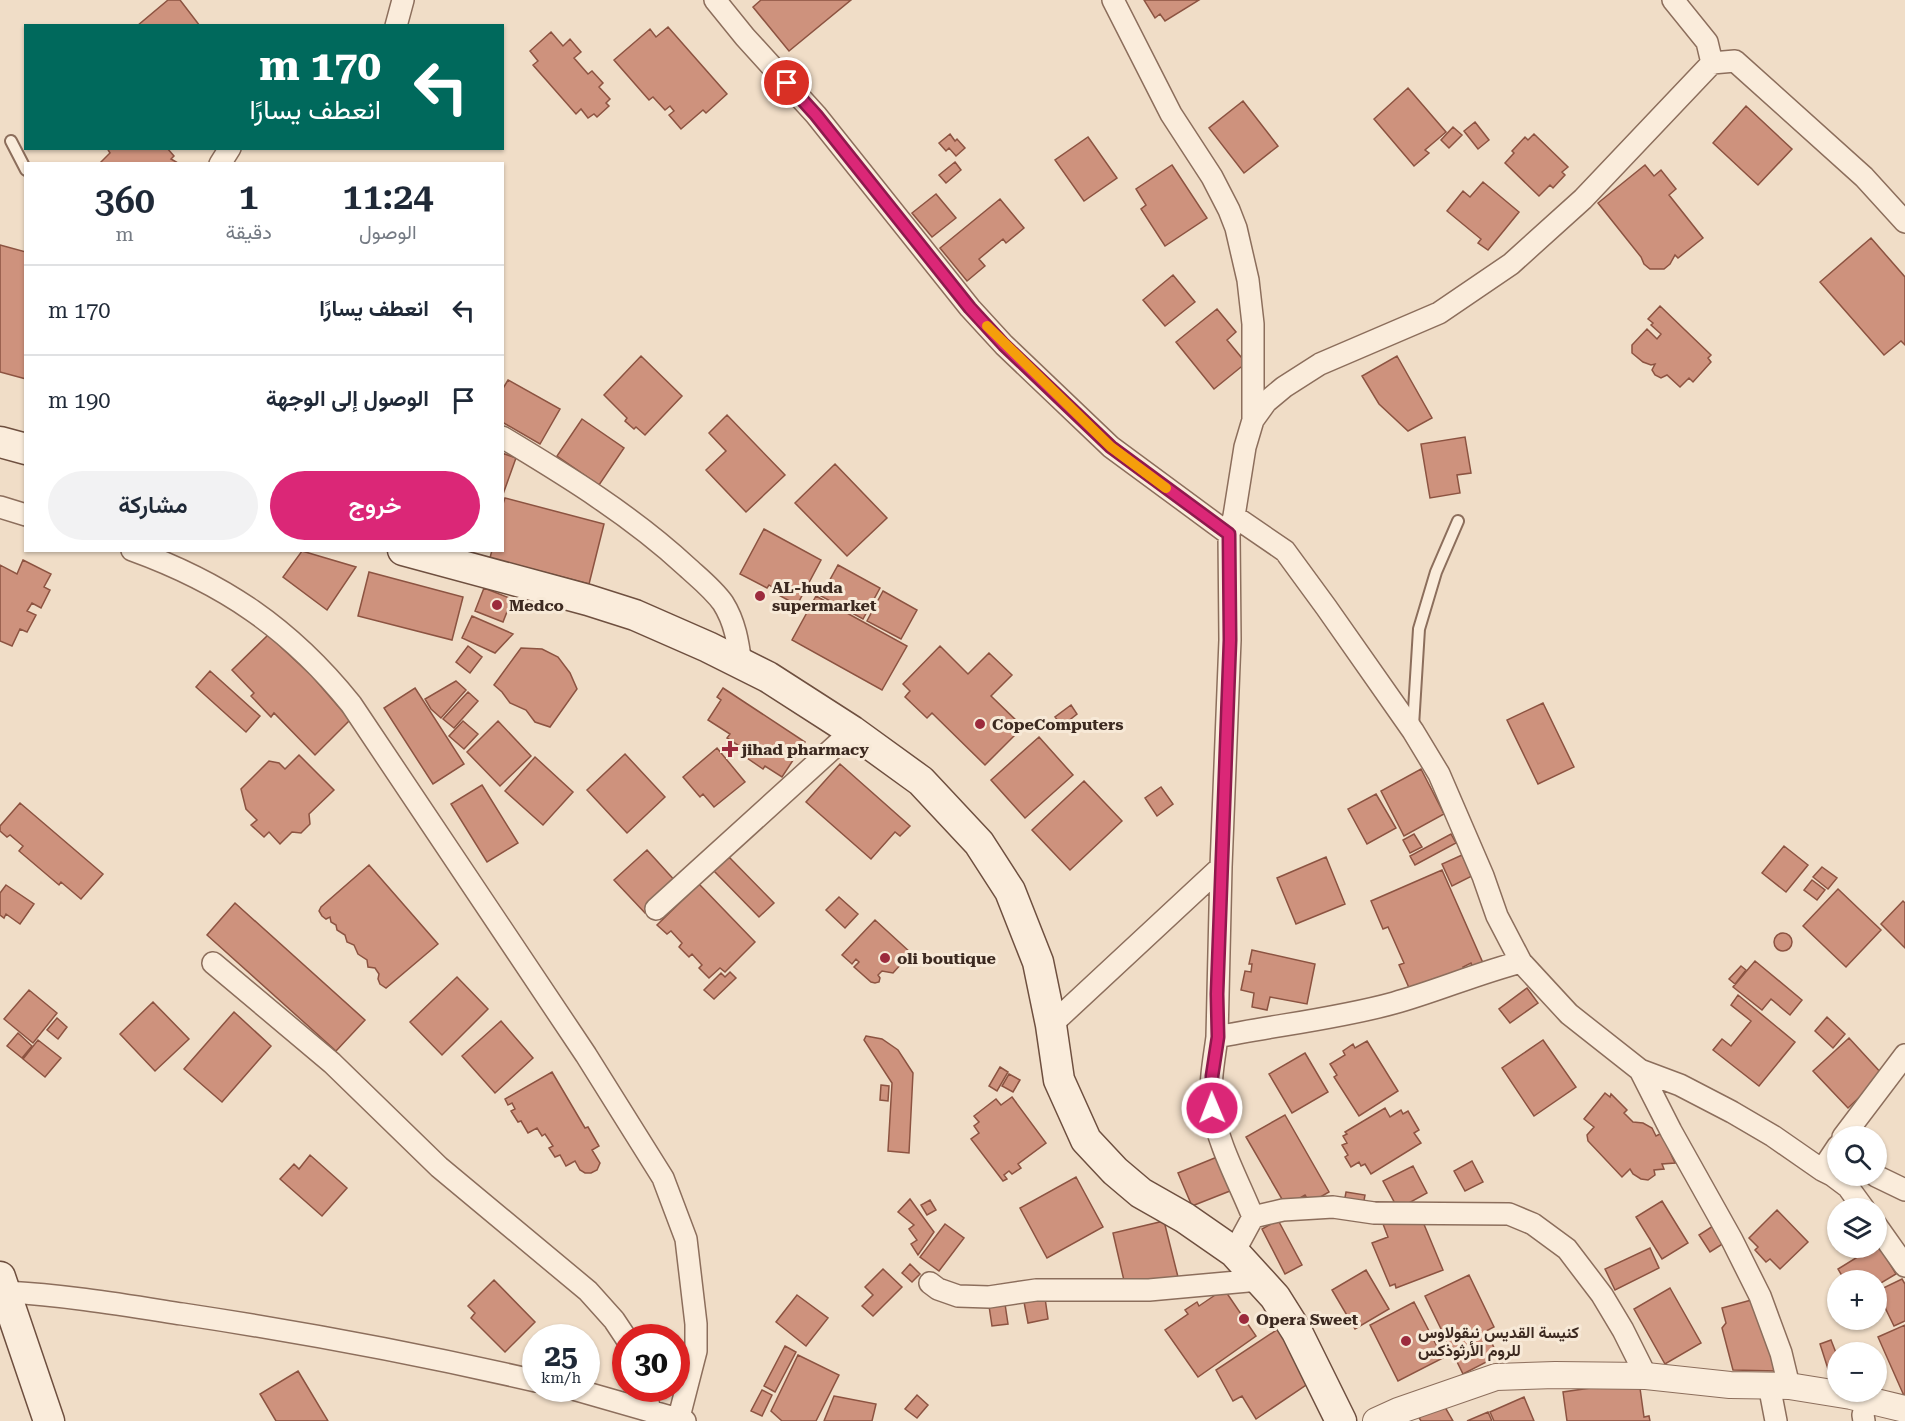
<!DOCTYPE html>
<html lang="ar">
<head>
<meta charset="utf-8">
<style>
	body { margin:0; font-family:"Roboto Serif",Vazirmatn,serif; background:#f2f2f3; color:#1f2937; direction:rtl; height:100vh; display:flex; flex-direction:column; font-size:22px; white-space:nowrap }
	* { box-sizing:border-box; margin:0 }
	p { font-size:20px; color:#747a83 }
	.icon { flex:none; width:33px; height:33px; fill:none; stroke:currentColor; stroke-width:2; stroke-linecap:round; stroke-linejoin:round }
	.map { position:relative; flex:1; overflow:hidden; direction:ltr }
	.drawer { position:absolute; left:24px; top:162px; width:480px; height:390px; display:flex; flex-direction:column; background:#fff; border-radius:0px; box-shadow:0 2px 4px #0004; direction:rtl }
	.drawer>* { flex:none }
	.hud { position:absolute; left:24px; top:24px; width:480px; height:126px; border-radius:0px; box-shadow:0 2px 4px #0004; direction:rtl; background:#00695c; color:#fff; overflow:hidden }
	.tools { position:absolute; left:1827px; top:1126px; display:grid; gap:12px }
	.tools a { display:grid; place-items:center; width:60px; height:60px; border-radius:50%; background:#fff; box-shadow:0 2px 4px #0004; font-size:30px }
	.speed { position:absolute; left:522px; top:1324px; display:flex; gap:12px; font-size:30px; font-weight:700; text-align:center }
	.speed>* { display:grid; place-content:center; width:78px; height:78px; border-radius:50%; background:#fff; box-shadow:0 2px 4px #0004; line-height:1 }
	.speed small { font-size:15px; font-weight:400 }
	.speed .limit { border:9px solid #d22; background:#fff; color:#111 }
	.pin { position:absolute; display:grid; place-items:center; width:51px; height:51px; color:#fff; margin:-26px; border:3px solid #fff; border-radius:50%; box-shadow:0 2px 6px #0007 }
	.me { position:absolute; width:66px; margin:-33px; rotate:359deg; stroke-linejoin:round; filter:drop-shadow(0 0 4px #0008) }
	.turn { display:flex; align-items:center; gap:21px; height:126px; padding:0 24px; font-size:27px }
	.turn .icon { width:78px; height:78px; stroke-width:2.5 }
	.turn b { display:block; font-size:42px; line-height:51px }
	.eta { display:flex; justify-content:space-evenly; align-items:center; height:102px; text-align:center }
	.eta b { font-size:36px; font-weight:600; line-height:42px }
	.cta { display:flex; gap:12px; margin-top:auto; padding:12px 24px }
	.cta a { flex:1; height:69px; border-radius:36px; background:#db2777; color:#fff; font-size:24px; font-weight:600; line-height:69px; text-align:center }
	.cta a+a { background:#f2f2f3; color:#1f2937 }
	ul { padding:0; list-style:none }
	li { display:flex; align-items:center; gap:18px; height:90px; padding:0 24px; border-top:2px solid #e0e1e3 }
	li div { flex:1 }
	li b { display:block; font-size:22px }
	li em { font-style:normal }
	.map>svg:first-child { display:block }
	.building { fill:#ce927d; stroke:#8c5341; stroke-width:1.5 }
	.lines { fill:none; stroke-linecap:round; stroke-linejoin:round }
	.service-casing { stroke:#8c6e5c; stroke-width:14 }
	.minor-casing { stroke:#8c6e5c; stroke-width:24 }
	.tertiary-casing { stroke:#8c6e5c; stroke-width:28 }
	.secondary-casing { stroke:#6e4f3f; stroke-width:33 }
	.service { stroke:#faecdb; stroke-width:10 }
	.minor { stroke:#faecdb; stroke-width:21 }
	.tertiary { stroke:#faecdb; stroke-width:26 }
	.secondary { stroke:#faecdb; stroke-width:30 }
	.route-casing { stroke:#8e194d; stroke-width:15 }
	.route { stroke:#db2777; stroke-width:10 }
	.slow { stroke:#f59e0b; stroke-width:10 }
	.poi-dot { fill:#9c2b3d; stroke:#f7e9d7; stroke-width:2 }
	.labels { text-anchor:middle; dominant-baseline:central; stroke-width:6; stroke-linejoin:round; paint-order:stroke }
	.poi-label { font-size:16px; font-weight:bold; fill:#3c2920; stroke:#f7e9d7; text-anchor:start }
</style>
</head>
<body>
<div class="map">
<svg width="1905" height="1421" viewBox="0 0 1905 1421">
	<rect width="100%" height="100%" fill="#f0ddc7"/>
	<path class="building" d="M168 0H180L200 26H137Z
		M761 0H851L789 51 753 7Z
		M1144 0H1199L1165 21 1160 14 1155 18Z
		M668 27 727 94 706 113 703 110 681 129 669 115 674 111 670 106 665 110 653 97 649 100 614 60 650 29 656 37Z
		M551 32 563 46 570 39 581 52 574 58 588 74 592 71 603 83 599 87 610 99 606 103 609 106 597 117 594 114 588 118 581 109 576 114 533 65 538 61 530 51Z
		M1408 88 1446 132 1425 150 1429 153 1414 166 1374 119Z
		M1243 101 1278 146 1244 173 1209 128Z
		M1746 106 1792 149 1758 185 1713 143Z
		M1475 122 1489 140 1478 149 1464 131Z
		M1453 127 1462 135 1449 148 1441 140Z
		M950 134 955 141 957 139 965 148 956 156 949 148 946 151 939 143Z
		M1534 134 1568 167 1562 172 1565 175 1553 188 1550 185 1539 196 1505 163 1514 153 1512 151 1525 137 1528 140Z
		M1088 137 1117 178 1084 201 1055 160Z
		M107 148H167L174 156 171 159 178 163 99 164 110 153Z
		M955 162 961 170 946 183 939 175Z
		M1172 165 1207 218 1165 246 1141 209 1146 205 1136 189Z
		M1645 165 1654 176 1661 170 1676 189 1669 195 1703 238 1678 258 1675 255 1670 264 1664 269H1650L1644 264 1641 257 1598 203Z
		M1483 182 1519 212 1488 250 1478 243 1481 239 1447 211 1463 191 1470 197Z
		M936 194 956 218 932 237 912 213Z
		M1000 199 1024 228 1006 243 1003 239 979 259 985 266 967 281 940 248Z
		M1871 238 1905 277V345L1901 341 1884 355 1820 282Z
		M0 245 26 252V379L0 372Z
		M1173 275 1195 302 1165 326 1143 300Z
		M1660 306 1711 355 1708 358 1711 362 1693 382 1689 378 1680 387 1667 375 1661 378 1655 375 1652 370 1655 364 1651 365 1643 362 1632 353V345L1647 329 1657 339 1661 334 1651 325 1653 323 1648 319Z
		M1217 309 1236 332 1227 340 1246 363 1214 389 1176 342Z
		M641 356 682 396 645 435 636 427 634 429 625 421 627 418 604 395Z
		M1397 356 1432 418 1408 431 1379 404 1362 376Z
		M508 380 560 409 540 444 502 422V390Z
		M727 415 785 475 746 512 706 470 726 451 709 433Z
		M582 419 624 448 599 485 557 456Z
		M1465 437 1471 473 1457 475 1460 493 1430 498 1421 444Z
		M502 453 516 458 502 497Z
		M835 464 887 518 847 556 795 503Z
		M505 498 604 524 589 584 490 558 492 550H502V507Z
		M764 529 821 560 797 605 773 592 775 589 769 585 767 588 740 574Z
		M302 551 356 567 327 610 283 577Z
		M23 560 51 574 44 587 50 590 41 608 32 603 27 611 36 615 27 632 20 629 12 646 0 641V565L17 574Z
		M838 565 880 588 863 619 821 596Z
		M369 572 463 597 452 640 358 616Z
		M484 588 512 599 503 622 475 611Z
		M883 591 917 610 901 639 867 621Z
		M816 596 907 646 882 690 792 640Z
		M472 616 513 634 495 653 462 638Z
		M268 635 312 676 350 720 315 755 274 713 271 717 251 696 254 693 232 670Z
		M468 646 482 657 470 673 456 662Z
		M940 646 968 674 989 653 1012 675 991 696 1023 727 985 765 932 713 927 718 905 697 910 691 903 684Z
		M521 648 542 649 558 657 570 673 577 689 550 727 535 722 526 710 510 703 502 692 494 685Z
		M210 671 260 716 246 732 196 687Z
		M456 681 466 690 441 718 431 709 425 699Z
		M415 688 464 764 433 784 384 708Z
		M723 688 805 742 782 777 765 766 763 769 747 758 750 753 727 738 730 734 708 720 721 700 717 697Z
		M468 692 478 701 454 728 443 719Z
		M1543 703 1574 767 1538 784 1507 720Z
		M1071 705 1077 714 1062 726 1055 717Z
		M463 721 478 734 464 749 449 736Z
		M498 721 531 756 500 786 467 752Z
		M1039 737 1073 775 1025 818 991 780Z
		M717 748 745 782 714 807 703 794 700 797 683 777Z
		M625 754 665 797 627 833 587 790Z
		M299 755 334 790 309 814 310 824 301 833 292 832 280 844 269 832 264 837 251 825 257 820 246 809 241 789 269 761 279 763 285 769Z
		M535 757 573 792 543 825 505 791Z
		M840 764 910 826 900 836 895 832 871 859 806 802Z
		M1421 769 1444 814 1404 836 1381 791Z
		M1084 781 1122 821 1070 870 1032 830Z
		M482 785 518 843 487 862 451 804Z
		M1161 787 1173 804 1157 816 1145 798Z
		M1376 794 1396 828 1367 844 1348 809Z
		M20 803 103 874 81 899 61 882 59 885 19 851 23 846 10 835 7 837 0 831V826Z
		M1414 834 1422 847 1410 853 1403 840Z
		M1451 834 1456 843 1415 865 1410 856Z
		M1784 846 1808 865 1786 892 1762 873Z
		M647 850 677 883 645 913 614 880Z
		M1462 855 1472 876 1452 886 1442 864Z
		M729 857 774 903 759 917 714 871Z
		M1326 857 1345 904 1296 924 1277 878Z
		M369 865 438 944 386 988 380 984 378 979 379 974 375 968 368 967 367 960 358 954 354 945 347 942 345 935 337 930 336 925 331 922 330 917 326 919 322 916 319 911 321 907Z
		M1822 867 1837 878 1828 889 1813 877Z
		M1442 870 1483 963 1473 968 1471 963 1463 967 1465 971 1440 982 1438 978 1410 990 1399 965 1404 963 1388 927 1383 929 1371 901Z
		M1812 880 1825 890 1817 900 1804 890Z
		M699 884 755 942 725 972 720 968 709 978 699 968 702 965 692 954 689 957 679 947 682 943 671 931 667 934 657 925Z
		M6 885 34 904 20 924 6 914 4 918 0 915V893Z
		M1838 889 1881 930 1846 967 1803 926Z
		M839 897 858 914 845 928 826 910Z
		M1903 901 1905 903V948L1881 924Z
		M235 903 365 1020 336 1051 207 935Z
		M875 920 911 953 893 973 882 971 878 975 880 978 879 982 875 983 871 982 854 967 859 962 856 959 852 964 842 955Z
		M1774 942a9 9 0 1 1 18 0a9 9 0 1 1-18 0Z
		M1252 950 1315 964 1307 1004 1270 997 1267 1010 1252 1007 1254 993 1241 990 1245 971 1251 972 1252 964H1249Z
		M1755 961 1802 1000 1790 1015 1771 999 1762 1010 1733 987Z
		M1741 966 1746 970 1735 984 1729 979Z
		M730 972 736 978 714 999 704 990 721 973 725 977Z
		M457 977 488 1009 442 1055 410 1022Z
		M1527 988 1538 1003 1510 1023 1499 1009Z
		M29 990 57 1013 33 1043 4 1019Z
		M1738 995 1795 1042 1759 1086 1713 1050 1722 1039 1731 1046 1751 1021 1731 1005Z
		M153 1002 189 1039 155 1071 120 1034Z
		M234 1012 271 1046 222 1102 184 1069Z
		M1827 1017 1845 1034 1833 1048 1815 1031Z
		M57 1018 67 1027 58 1039 47 1030Z
		M501 1021 533 1058 495 1093 462 1056Z
		M18 1033 32 1046 22 1058 7 1046Z
		M866 1036 882 1039 898 1050 913 1073 909 1153 888 1151 892 1083 864 1040Z
		M1849 1038 1883 1075 1848 1108 1813 1071Z
		M38 1040 61 1058 45 1077 23 1059Z
		M1543 1040 1576 1087 1534 1116 1502 1068Z
		M1367 1041 1398 1091 1359 1116 1334 1077 1337 1075 1330 1064 1345 1055 1343 1051 1353 1044 1355 1048Z
		M1305 1053 1328 1092 1292 1113 1269 1074Z
		M1000 1067 1008 1072 997 1091 989 1086Z
		M552 1072 585 1128 588 1127 599 1146 592 1150 600 1163 597 1170 591 1173H585L580 1170 575 1161 566 1166 560 1155 555 1157 549 1148 553 1146 545 1134 542 1136 537 1128 528 1133 521 1121 518 1122 511 1111 515 1109 512 1103 508 1105 505 1099Z
		M1009 1074 1020 1080 1013 1092 1002 1086Z
		M881 1085 889 1086 888 1101 880 1100Z
		M1605 1093 1610 1097 1611 1094 1627 1110 1624 1113 1633 1122 1643 1123 1652 1128 1656 1136 1662 1133 1671 1148 1669 1150 1675 1163 1662 1164 1664 1169 1654 1170 1655 1175 1648 1180 1641 1179 1633 1174 1630 1169 1622 1177 1588 1141 1587 1135 1594 1127 1584 1119Z
		M1012 1097 1046 1143 1018 1164 1021 1168 1012 1174 1009 1171 1004 1175 1007 1179 1003 1181 971 1139 979 1133 974 1126 979 1122 974 1116 996 1099 1001 1105Z
		M1385 1108 1390 1117 1401 1110 1403 1114 1408 1111 1419 1130 1414 1133 1421 1143 1371 1174 1365 1164 1361 1166 1359 1162 1351 1167 1345 1157 1348 1155 1342 1145 1347 1143 1343 1136 1347 1134 1345 1132Z
		M1285 1115 1329 1192 1310 1203 1305 1195 1286 1206 1246 1137Z
		M310 1155 347 1188 322 1216 280 1179 294 1164 299 1169Z
		M1217 1157 1230 1191 1192 1206 1178 1173Z
		M1472 1161 1483 1182 1465 1191 1454 1171Z
		M1413 1166 1427 1193 1398 1209 1383 1181Z
		M1076 1177 1103 1227 1047 1258 1020 1208Z
		M1346 1192 1365 1195 1363 1206 1344 1203Z
		M910 1199 934 1232 918 1255 911 1244 917 1240 909 1229 914 1225 898 1212Z
		M930 1200 936 1210 927 1215 921 1205Z
		M1662 1201 1688 1243 1662 1259 1636 1217Z
		M1777 1210 1808 1242 1780 1269 1770 1259 1766 1262 1755 1250 1758 1247 1749 1238Z
		M1278 1220 1302 1265 1285 1274 1262 1229Z
		M1164 1221 1178 1277 1125 1285 1113 1233Z
		M1423 1222 1443 1270 1396 1288 1395 1284 1390 1286 1372 1243 1388 1237 1383 1224Z
		M945 1224 964 1238 939 1271 920 1257Z
		M1713 1226 1724 1243 1710 1252 1699 1235Z
		M1878 1244 1896 1274 1876 1286V1281H1845L1838 1269 1872 1248H1876Z
		M1650 1248 1659 1268 1615 1290 1605 1269Z
		M910 1264 920 1274 912 1282 902 1273Z
		M883 1269 902 1287 873 1316 862 1306 873 1295 865 1287Z
		M1366 1270 1389 1309 1355 1329 1332 1290Z
		M1469 1275 1494 1327 1486 1331 1498 1356 1463 1374 1425 1296Z
		M1902 1279 1905 1284V1321L1894 1326 1877 1291Z
		M494 1280 535 1322 505 1352 471 1318 475 1313 468 1306Z
		M1670 1288 1701 1343 1665 1364 1634 1309Z
		M1224 1289 1256 1336 1198 1377 1165 1330 1188 1314 1185 1310 1197 1302 1199 1306Z
		M797 1295 828 1318 806 1346 776 1322Z
		M1045 1298 1048 1319 1028 1323 1024 1302Z
		M1755 1299 1777 1371 1733 1370 1722 1328 1726 1323 1722 1308Z
		M1414 1302 1443 1358 1398 1381 1370 1325Z
		M1005 1304 1008 1324 992 1326 989 1306Z
		M1905 1325V1398L1878 1337Z
		M1281 1327 1312 1381 1256 1419 1242 1396 1233 1401 1216 1370Z
		M1831 1340 1838 1358V1369L1829 1372 1820 1344Z
		M785 1346 796 1352 775 1392 764 1386Z
		M798 1355 839 1375 816 1421H782L771 1411Z
		M298 1371 328 1421H276L260 1394Z
		M1639 1381 1644 1417 1649 1416 1650 1421H1567L1563 1392Z
		M762 1390 772 1395 762 1416 751 1411Z
		M917 1395 928 1405 917 1418 905 1409Z
		M834 1396 876 1404 872 1421H824Z
		M1524 1397 1534 1421H1494L1490 1412Z
		M1442 1402 1453 1421H1421L1418 1416Z
		M1488 1412 1492 1421H1467Z"/>
	<g class="lines">
		<g class="service-casing">
			<path id="service" d="M11 141 26 170
				M1413 726 1419 629 1436 572 1458 521"/>
		</g>
		<g class="minor-casing">
			<path id="minor" d="M715 0 745 37 816 115 970 308 1004 345 1111 447 1229 534
				M396 26 403 0
				M1712 63 1735 61 1864 177 1905 222
				M220 164 230 148
				M1253 420 1266 402 1284 387 1320 364 1439 313 1511 264 1583 199 1712 63 1707 42 1673 0
				M502 437C567 476 632 516 687 567 699 578 713 589 723 603 735 622 738 642 741 664
				M0 507 26 515
				M1234 516 1285 551 1326 607 1413 731 1439 774 1483 876 1497 916 1521 962 1569 1014 1640 1070 1680 1085 1732 1112 1773 1136 1822 1170 1832 1175 1838 1174
				M132 550C223 583 290 628 351 704L586 1055 663 1178 686 1239 696 1324V1351L678 1421
				M1221 867 1217 1037C1276 1025 1336 1019 1394 1003 1437 991 1478 973 1521 962
				M656 909 852 731
				M213 963 332 1063 439 1167 588 1291 614 1320 626 1338
				M1051 1025 1221 867 1230 640 1229 534 1234 516 1245 447 1253 420V324L1248 280 1236 228 1229 210 1212 177 1171 114 1113 0
				M1217 1037C1214 1060 1209 1084 1212 1107 1218 1145 1239 1182 1253 1217
				M1640 1070 1671 1131 1732 1240 1760 1296 1781 1353 1789 1386
				M1843 1137 1905 1055
				M1822 1170 1838 1146
				M1832 1175 1848 1187 1864 1209
				M1876 1176 1905 1190
				M1876 1225 1905 1266
				M1234 1252 1253 1217 1283 1210 1333 1207 1374 1213 1509 1214 1533 1224 1567 1249 1602 1295 1623 1330 1646 1376
				M930 1283 938 1289 958 1296 989 1297 1036 1290H1149L1259 1280
				M6 1292C65 1295 124 1305 182 1314 301 1332 419 1354 536 1381
				M1769 1385 1776 1421
				M573 1389 685 1421
				M645 1389 650 1411
				M1864 1421 1863 1415 1867 1400"/>
		</g>
		<g class="tertiary-casing">
			<path id="tertiary" d="M1376 1421 1398 1411 1496 1377 1555 1375 1646 1376 1730 1385 1789 1386 1851 1396 1905 1409"/>
		</g>
		<g class="secondary-casing">
			<path id="secondary" d="M0 442 26 449
				M403 550 588 600 635 615 708 647 768 677 852 731 921 781 979 843 1010 891 1038 962 1051 1025 1059 1080 1086 1140 1115 1171 1141 1193 1185 1218 1234 1252 1275 1297 1297 1332 1341 1421
				M0 1277 49 1421"/>
		</g>
		<use href="#service" class="service"/>
		<use href="#minor" class="minor"/>
		<use href="#tertiary" class="tertiary"/>
		<use href="#secondary" class="secondary"/>
	</g>
	<g class="lines">
		<g class="route-casing">
			<path id="route" d="M787 83 816 115 970 308 1004 345 1111 447 1229 534 1230 640 1217 994 1218 1037 1212 1076V1108"/>
		</g>
		<use href="#route" class="route"/>
		<path class="slow" d="M987 326 1111 447 1166 488"/>
	</g>
	<g class="poi-dot">
		<circle cx="760" cy="596" r="6"/>
		<circle cx="497" cy="605" r="6"/>
		<circle cx="980" cy="724" r="6"/>
		<path d="M727 740h6v6h6v6h-6v6h-6v-6h-6v-6h6z"/>
		<circle cx="885" cy="958" r="6"/>
		<circle cx="1244" cy="1319" r="6"/>
		<circle cx="1406" cy="1341" r="6"/>
	</g>
	<g class="labels">
		<g class="poi-label">
			<text x="772" y="587">AL-huda<tspan x="772" dy="18">supermarket</tspan></text>
			<text x="509" y="605">Medco</text>
			<text x="992" y="724">CopeComputers</text>
			<text x="742" y="749">jihad pharmacy</text>
			<text x="897" y="958">oli boutique</text>
			<text x="1256" y="1319">Opera Sweet</text>
			<text x="1418" y="1332">كنيسة القديس نيقولاوس<tspan x="1418" dy="18">للروم الأرثوذكس</tspan></text>
		</g>
	</g>
</svg>
<div class="tools">
<a><svg class="icon" aria-label="search" viewBox="0 0 24 24"><circle cx="10" cy="10" r="6"/><path d="M15 15l6 6"/></svg></a>
<a><svg class="icon" aria-label="layers" viewBox="0 0 24 24"><path d="M12 4l9 5-9 5-9-5zM3 14l9 5 9-5"/></svg></a>
<a>+</a>
<a>−</a>
</div>
<div class="speed"><div>25<small>km/h</small></div><div class="limit">30</div></div>
<div class="pin" style="left:787px;top:83px;background:#d93025"><svg class="icon" aria-label="arrive" viewBox="0 0 24 24"><path d="M6 21V4h12l-3 4 3 4H6"/></svg></div>
<svg class="me" style="left:1212px;top:1108px" viewBox="-20 -20 40 40"><circle r="17" fill="#db2777" stroke="#fff" stroke-width="3"/><path d="M0-11L8 9 0 5-8 9z" fill="#fff"/></svg>
<div class="hud">
<div class="turn"><svg class="icon" aria-label="left" viewBox="0 0 24 24"><path d="M17 20v-9H6M10 6l-5 5 5 5"/></svg><div><b>170 m</b>انعطف يسارًا</div></div>
</div>
<section class="drawer">
<div class="eta">
<div><b>11:24</b><p>الوصول</p></div>
<div><b>1</b><p>دقيقة</p></div>
<div><b>360</b><p>m</p></div>
</div>
<ul>
<li><svg class="icon" aria-label="left" viewBox="0 0 24 24"><path d="M17 20v-9H6M10 6l-5 5 5 5"/></svg><div><b>انعطف يسارًا</b></div><em>170 m</em></li>
<li><svg class="icon" aria-label="arrive" viewBox="0 0 24 24"><path d="M6 21V4h12l-3 4 3 4H6"/></svg><div><b>الوصول إلى الوجهة</b></div><em>190 m</em></li>
</ul>
<div class="cta"><a>خروج</a><a>مشاركة</a></div>
</section>
</div>
</body>
</html>
